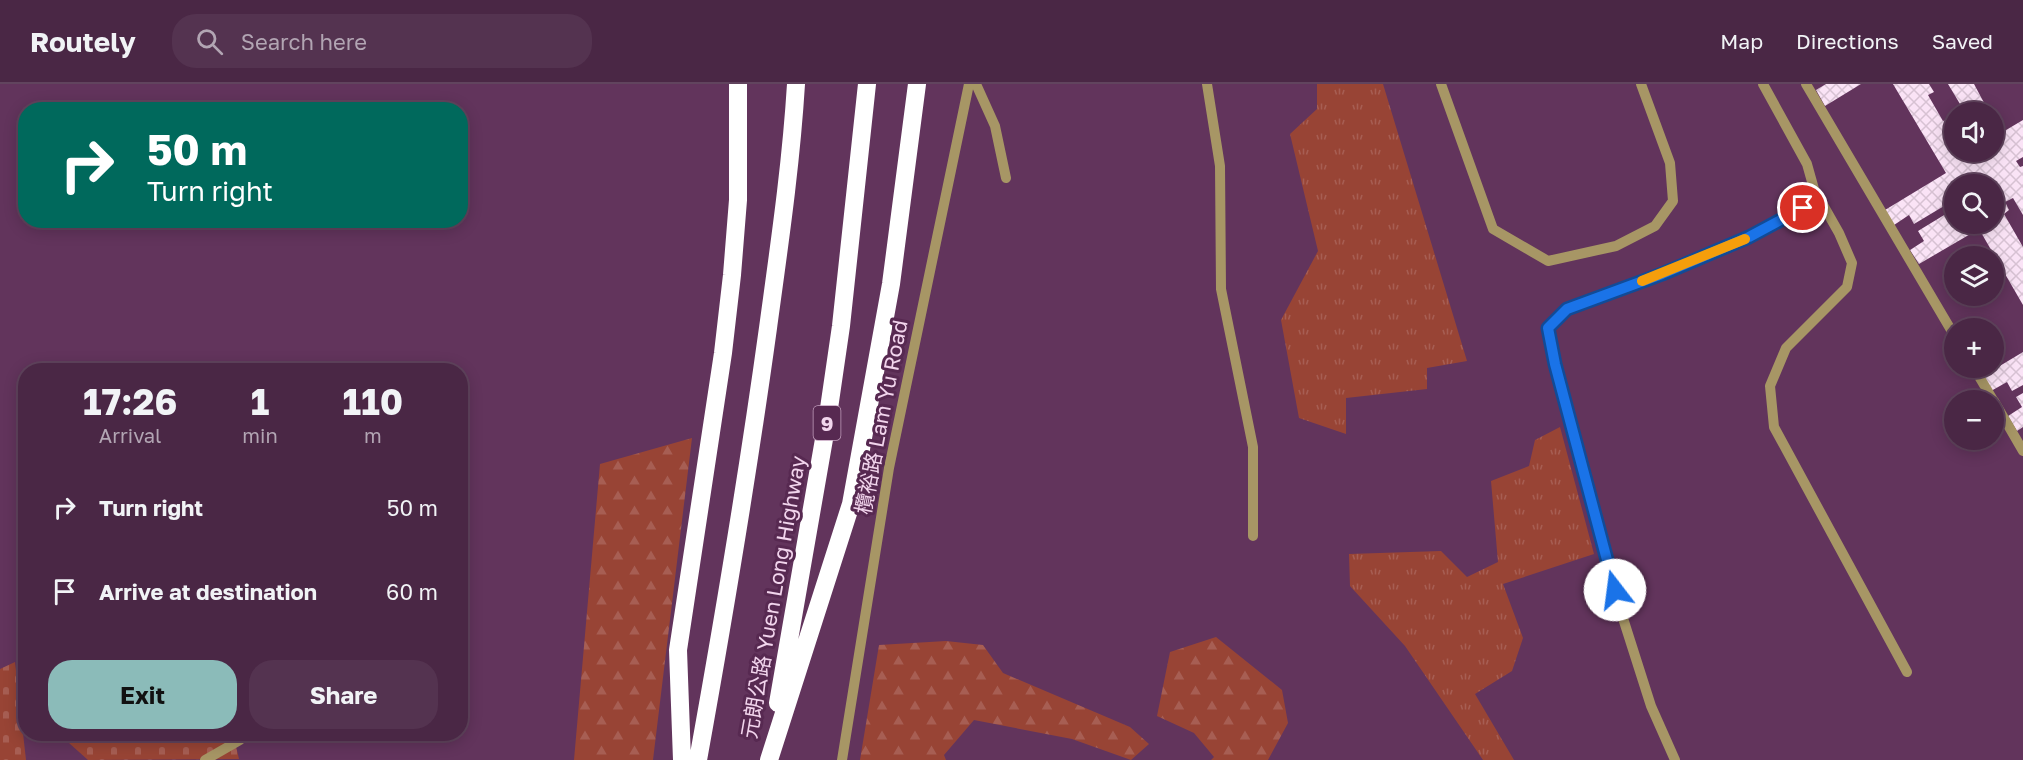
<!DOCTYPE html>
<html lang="en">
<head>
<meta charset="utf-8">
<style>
	body { margin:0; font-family:"Golos Text","Noto Sans TC",sans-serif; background:#543350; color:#f1f3f6; height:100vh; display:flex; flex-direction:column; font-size:22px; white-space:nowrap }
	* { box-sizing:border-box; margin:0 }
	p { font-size:20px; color:#b2a5b3 }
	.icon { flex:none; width:33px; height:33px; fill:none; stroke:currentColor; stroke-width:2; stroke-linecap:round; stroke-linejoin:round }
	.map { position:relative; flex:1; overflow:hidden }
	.details { position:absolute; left:18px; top:279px; width:450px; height:378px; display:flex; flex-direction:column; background:#4a2745; border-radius:24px; box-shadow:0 3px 15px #0003,0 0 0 2px #61445e }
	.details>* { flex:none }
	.hud { position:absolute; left:18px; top:18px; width:450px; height:126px; border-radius:24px; box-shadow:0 3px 15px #0003,0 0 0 2px #61445e; background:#00695c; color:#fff; overflow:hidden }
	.buttons { position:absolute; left:1944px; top:18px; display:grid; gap:12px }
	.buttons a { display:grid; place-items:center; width:60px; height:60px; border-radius:50%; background:#4a2745; box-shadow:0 3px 15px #0003,0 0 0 2px #61445e; font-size:30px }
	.pin { position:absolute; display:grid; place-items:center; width:51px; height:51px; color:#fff; margin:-26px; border:3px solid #fff; border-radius:50%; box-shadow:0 2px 6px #0007 }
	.me { position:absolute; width:66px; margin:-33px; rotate:345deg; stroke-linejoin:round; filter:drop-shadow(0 0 4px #0008) }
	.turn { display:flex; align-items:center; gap:21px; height:126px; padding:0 30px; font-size:27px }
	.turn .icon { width:78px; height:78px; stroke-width:2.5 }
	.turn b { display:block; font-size:42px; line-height:51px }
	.eta { display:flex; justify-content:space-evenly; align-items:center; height:102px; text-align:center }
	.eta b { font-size:36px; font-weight:700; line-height:42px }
	.button { display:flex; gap:12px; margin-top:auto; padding:12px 30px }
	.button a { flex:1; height:69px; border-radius:24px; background:#8bbbb9; color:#111; font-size:24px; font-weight:700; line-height:69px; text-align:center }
	.button a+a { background:#543350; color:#f1f3f6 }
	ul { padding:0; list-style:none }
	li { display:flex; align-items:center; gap:18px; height:84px; padding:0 30px }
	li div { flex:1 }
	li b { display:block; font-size:22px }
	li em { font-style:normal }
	header { display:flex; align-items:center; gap:36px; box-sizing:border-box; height:84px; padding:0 30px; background:#4a2745; border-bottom:2px solid #61445e }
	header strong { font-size:28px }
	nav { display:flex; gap:33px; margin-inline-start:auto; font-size:21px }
	.search { width:420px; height:54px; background:#543350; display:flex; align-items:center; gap:15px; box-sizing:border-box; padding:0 21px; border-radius:24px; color:#b2a5b3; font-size:22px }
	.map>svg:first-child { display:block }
	.grass { fill:url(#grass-tufts) }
	.forest { fill:url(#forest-firs) }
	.cemetery { fill:url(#cemetery-stones) }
	.building { fill:url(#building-cross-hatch) }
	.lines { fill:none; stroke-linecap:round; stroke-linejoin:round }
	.minor { stroke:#a79665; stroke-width:10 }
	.highway { stroke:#fff; stroke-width:18 }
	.route-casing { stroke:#114b97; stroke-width:15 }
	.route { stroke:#1a73e8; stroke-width:10 }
	.slow { stroke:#f59e0b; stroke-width:10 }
	.labels { text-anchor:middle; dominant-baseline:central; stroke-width:6; stroke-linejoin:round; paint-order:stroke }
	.shield { fill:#572951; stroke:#c4a1be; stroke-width:1.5 }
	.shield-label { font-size:20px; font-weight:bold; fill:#f2d5ed }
	.street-label { font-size:21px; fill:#f2d5ed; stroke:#572951 }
</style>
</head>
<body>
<header>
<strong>Routely</strong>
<div class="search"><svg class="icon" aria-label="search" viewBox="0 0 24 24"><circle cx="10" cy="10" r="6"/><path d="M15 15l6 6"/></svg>Search here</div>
<nav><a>Map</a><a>Directions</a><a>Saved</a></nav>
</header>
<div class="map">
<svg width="2023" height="676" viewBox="0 0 2023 676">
	<defs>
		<pattern id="grass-tufts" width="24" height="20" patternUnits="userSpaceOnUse" patternTransform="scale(1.5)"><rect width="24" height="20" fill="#984435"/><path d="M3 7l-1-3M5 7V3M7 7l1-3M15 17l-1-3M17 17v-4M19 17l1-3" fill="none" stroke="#a75e53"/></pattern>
		<pattern id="forest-firs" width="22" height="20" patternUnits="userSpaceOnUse" patternTransform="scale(1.5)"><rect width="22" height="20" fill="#984435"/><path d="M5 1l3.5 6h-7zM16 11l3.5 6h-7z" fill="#a75e53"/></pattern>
		<pattern id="cemetery-stones" width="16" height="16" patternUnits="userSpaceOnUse" patternTransform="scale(1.5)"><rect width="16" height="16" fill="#984435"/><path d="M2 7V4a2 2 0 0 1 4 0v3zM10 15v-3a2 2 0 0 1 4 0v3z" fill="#a75e53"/></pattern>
		<pattern id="building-cross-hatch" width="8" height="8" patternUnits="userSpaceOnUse" patternTransform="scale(1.5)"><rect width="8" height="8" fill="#fae3f6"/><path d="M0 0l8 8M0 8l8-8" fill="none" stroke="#d7c2d3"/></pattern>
	</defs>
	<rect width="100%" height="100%" fill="#62345c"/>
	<path class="grass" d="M1317 0H1383L1467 277 1427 284V305L1346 314V350L1299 334 1281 236 1318 167 1290 50 1317 25Z
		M1560 343 1594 470 1503 500 1523 554 1512 587 1475 610 1514 676H1483L1405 562 1350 502 1349 470 1441 467 1467 493 1498 478 1491 397 1529 382 1535 356Z"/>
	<path class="forest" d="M692 354 653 676H574L600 380Z
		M1216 553 1282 606 1288 639 1268 676H1211L1214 673 1194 649 1157 632 1170 568Z
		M946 557 983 561 1003 589 1130 643 1149 660 1131 676 1072 655 974 636 944 671 946 676H860L879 561Z"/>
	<path class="cemetery" d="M15 578 26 676H0V585Z
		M59 650H233L239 675 88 676Z"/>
	<path class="building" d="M1826 0H1861L1825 22 1816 6Z
		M1893 0H1929L1934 8 1928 11 1943 37 1948 35 1954 46V68H1979L1982 71 1994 68V36L2001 49 2023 36V73L2016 77 2020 83 2023 82V131L2013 114 2005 118 2009 126 2004 130 2023 163V221L1979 145 1919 180 1910 166 1924 157 1918 147 1954 125V140H1994V100H1954V116L1914 140 1909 131 1894 141 1885 126 1946 89Z
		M1948 0H1974L1989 28H1957L1963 25Z
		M2023 268V301L2012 307 2007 298 1991 307 1983 292Z
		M2023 309V343L2017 347 2008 332 2022 323 2016 313Z"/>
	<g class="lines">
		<path class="minor" d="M976 0 995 42 1006 94
			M1207 0 1220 82 1221 205 1253 363V452
			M1441 0 1493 145 1548 177 1616 162 1655 142 1673 117 1670 79 1641 0
			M1806 0 1954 251
			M1814 105 1839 149 1852 179 1847 203 1786 264 1770 302 1774 343 1907 588
			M1974 284 1993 316
			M1994 317 2023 367
			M205 676 240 656
			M842 676 889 384 969 0
			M1675 676 1651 622 1621 528 1555 280 1548 244 1567 225 1662 190 1749 153 1803 124 1814 105 1807 80 1763 0"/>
		<path class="highway" d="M778 619 827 338 841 242 867 0
			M682 676 678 566 723 269 732 191 738 116V0
			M698 676C724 532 748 389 768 244 779 163 791 82 796 0
			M769 676 851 420 891 200 917 0"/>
	</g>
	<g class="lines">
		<g class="route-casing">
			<path id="route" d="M1615 506 1555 280 1548 244 1567 225 1662 190 1749 153 1803 124"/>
		</g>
		<use href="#route" class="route"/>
		<path class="slow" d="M1642 197 1745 155"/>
	</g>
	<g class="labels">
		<rect class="shield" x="813.5" y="322" width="27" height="34" rx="4.5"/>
		<g class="shield-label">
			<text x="827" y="339">9</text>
		</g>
		<g class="street-label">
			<text transform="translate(881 333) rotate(-79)">欖裕路 Lam Yu Road</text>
			<text transform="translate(773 513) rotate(-80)">元朗公路 Yuen Long Highway</text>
		</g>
	</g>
</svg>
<div class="buttons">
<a><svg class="icon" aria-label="sound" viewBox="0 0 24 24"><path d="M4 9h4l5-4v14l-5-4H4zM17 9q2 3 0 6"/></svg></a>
<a><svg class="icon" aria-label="search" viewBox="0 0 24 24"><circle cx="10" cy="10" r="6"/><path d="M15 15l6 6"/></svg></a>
<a><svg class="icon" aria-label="layers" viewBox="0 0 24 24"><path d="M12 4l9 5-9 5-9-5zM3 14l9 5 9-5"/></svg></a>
<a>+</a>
<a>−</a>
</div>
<div class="pin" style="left:1803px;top:124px;background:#d93025"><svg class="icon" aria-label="arrive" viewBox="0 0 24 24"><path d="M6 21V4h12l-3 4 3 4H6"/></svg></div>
<svg class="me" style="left:1615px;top:506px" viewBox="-20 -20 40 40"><circle r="19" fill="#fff"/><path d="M0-13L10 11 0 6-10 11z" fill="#1a73e8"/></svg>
<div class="hud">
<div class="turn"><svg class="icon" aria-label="right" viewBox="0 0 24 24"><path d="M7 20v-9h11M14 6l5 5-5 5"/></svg><div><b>50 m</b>Turn right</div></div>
</div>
<section class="details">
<div class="eta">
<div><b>17:26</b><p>Arrival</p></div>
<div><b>1</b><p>min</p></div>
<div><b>110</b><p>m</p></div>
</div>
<ul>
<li><svg class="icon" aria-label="right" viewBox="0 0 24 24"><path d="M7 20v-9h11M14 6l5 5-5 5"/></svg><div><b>Turn right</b></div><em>50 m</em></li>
<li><svg class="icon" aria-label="arrive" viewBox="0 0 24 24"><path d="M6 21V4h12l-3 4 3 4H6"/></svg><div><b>Arrive at destination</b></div><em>60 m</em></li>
</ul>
<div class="button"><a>Exit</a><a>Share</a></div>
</section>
</div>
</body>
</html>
